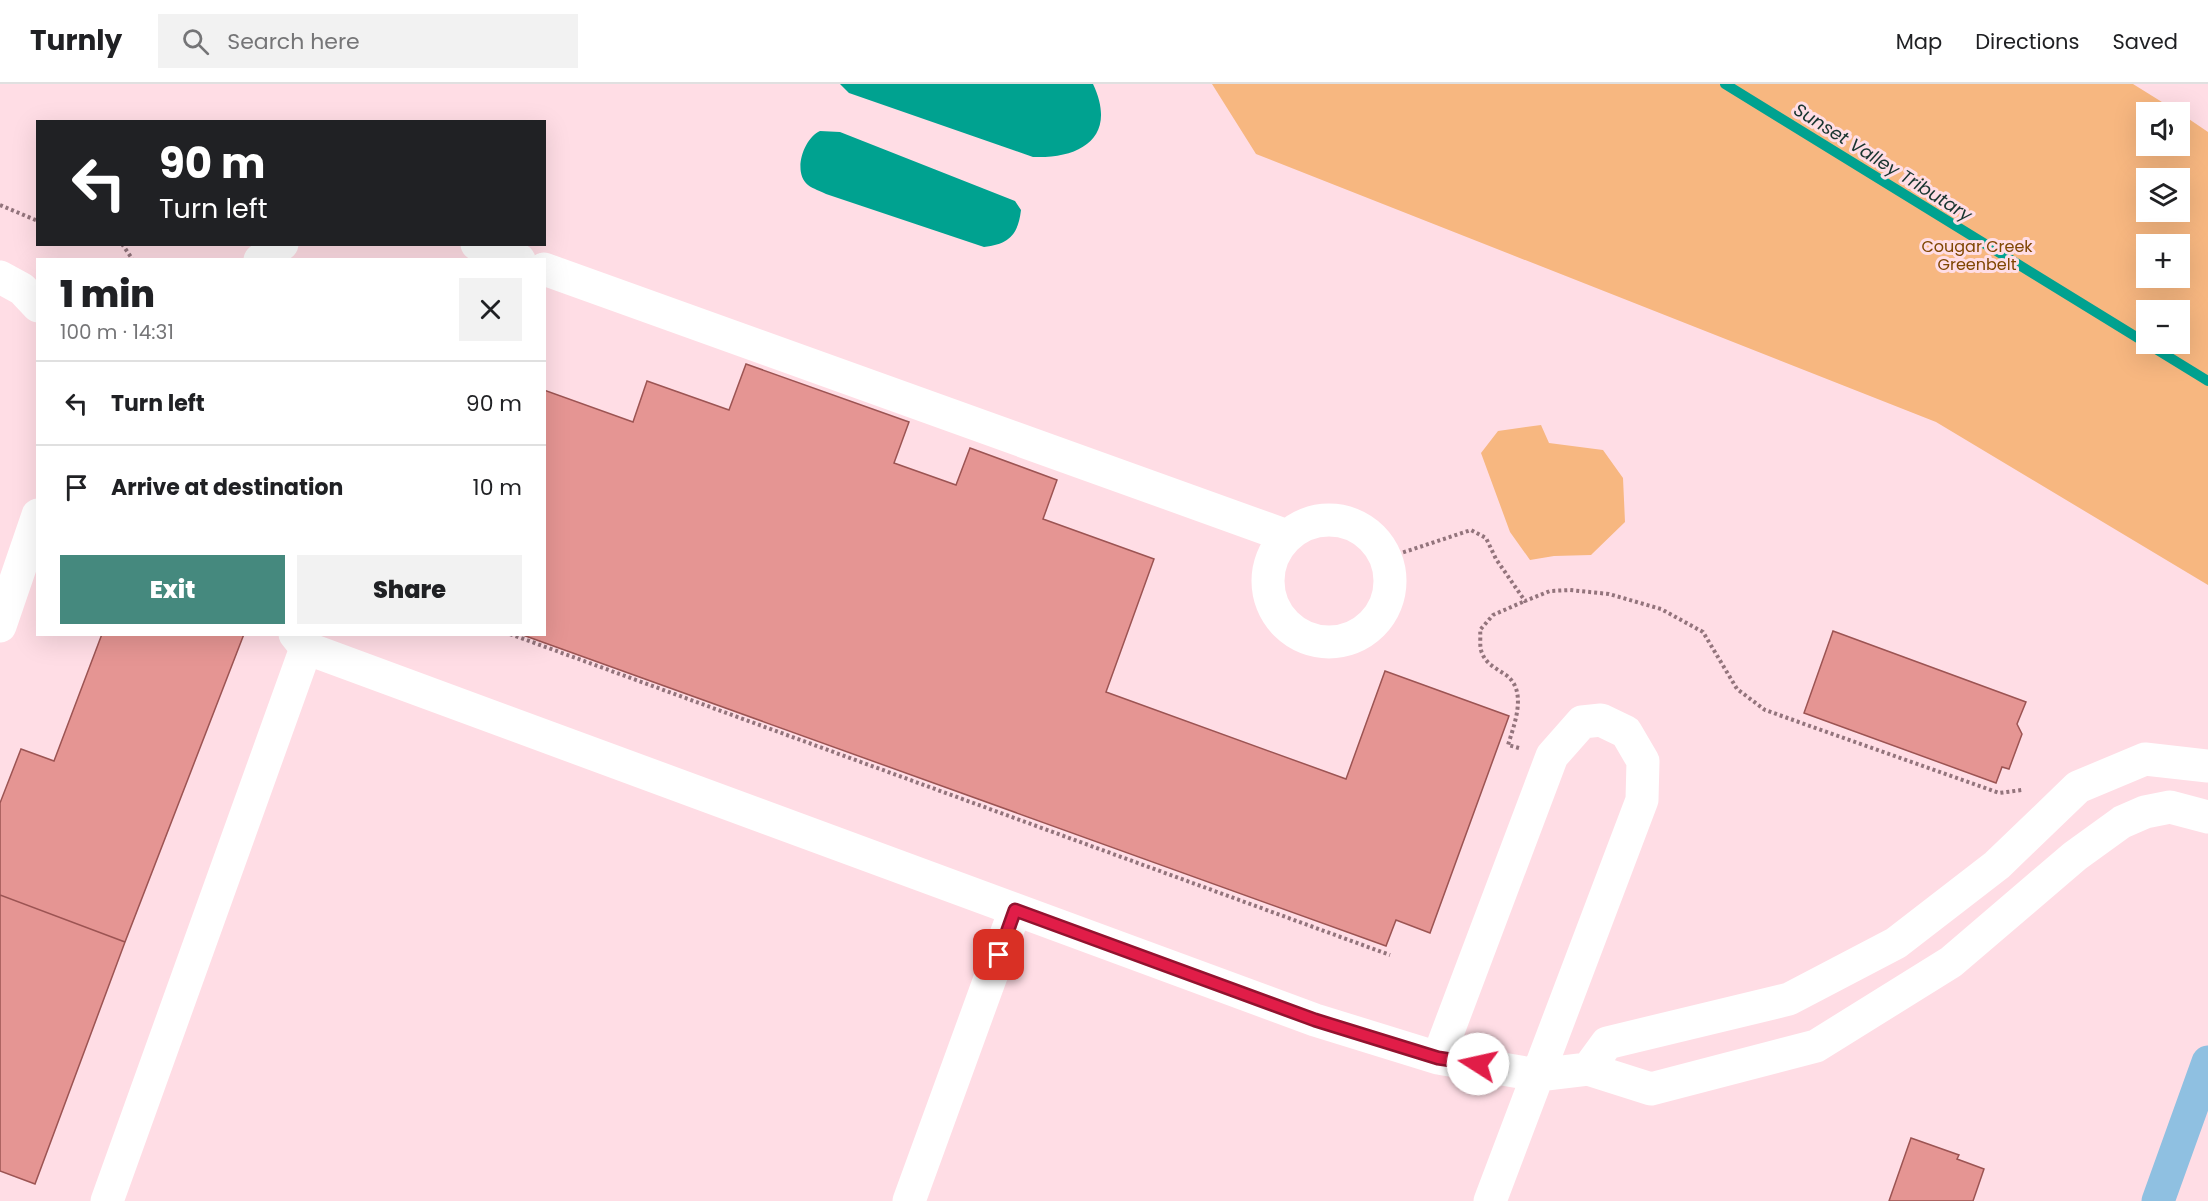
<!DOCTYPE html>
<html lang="en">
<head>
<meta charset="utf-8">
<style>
	body { margin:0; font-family:Poppins,sans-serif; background:#f2f2f2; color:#202124; height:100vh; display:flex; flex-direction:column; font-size:22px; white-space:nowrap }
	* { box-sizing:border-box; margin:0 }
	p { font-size:20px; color:#757577 }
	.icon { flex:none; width:33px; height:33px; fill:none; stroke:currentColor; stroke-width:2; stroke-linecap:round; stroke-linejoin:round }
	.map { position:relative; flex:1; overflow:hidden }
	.details { position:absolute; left:36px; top:174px; width:510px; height:378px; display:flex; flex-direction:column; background:#fff; border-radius:0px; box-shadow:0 6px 24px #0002 }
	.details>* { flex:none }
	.top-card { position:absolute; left:36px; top:36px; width:510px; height:126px; border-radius:0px; box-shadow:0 6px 24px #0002; background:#202124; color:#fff; overflow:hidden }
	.buttons { position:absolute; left:2136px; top:18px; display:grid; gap:12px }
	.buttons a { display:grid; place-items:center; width:54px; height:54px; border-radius:0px; background:#fff; box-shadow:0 6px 24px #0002; font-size:30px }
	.pin { position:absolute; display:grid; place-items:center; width:51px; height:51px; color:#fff; margin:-26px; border-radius:12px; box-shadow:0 3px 9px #0006 }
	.me { position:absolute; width:66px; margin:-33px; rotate:280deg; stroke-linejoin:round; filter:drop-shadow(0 0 4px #0008) }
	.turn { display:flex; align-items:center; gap:21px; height:126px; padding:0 24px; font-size:27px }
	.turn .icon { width:78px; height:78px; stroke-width:2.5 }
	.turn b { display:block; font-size:42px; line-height:51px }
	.round { display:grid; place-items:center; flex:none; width:63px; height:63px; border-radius:0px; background:#f2f2f2 }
	.summary { display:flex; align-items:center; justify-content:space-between; height:102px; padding:0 24px }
	h1 { font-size:36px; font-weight:800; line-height:45px }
	.button { display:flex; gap:12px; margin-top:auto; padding:12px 24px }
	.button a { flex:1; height:69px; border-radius:0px; background:#45897e; color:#fff; font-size:24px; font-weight:800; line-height:69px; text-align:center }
	.button a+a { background:#f2f2f2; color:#202124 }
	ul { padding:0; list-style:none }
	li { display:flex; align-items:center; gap:18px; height:84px; padding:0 24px; border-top:2px solid #e0e0e0 }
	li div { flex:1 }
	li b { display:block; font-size:22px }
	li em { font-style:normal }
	header { display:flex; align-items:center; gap:36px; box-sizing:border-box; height:84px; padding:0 30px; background:#fff; border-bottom:2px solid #e0e0e0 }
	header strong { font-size:28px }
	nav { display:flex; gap:33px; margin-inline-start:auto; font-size:21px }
	.search { width:420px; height:54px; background:#f2f2f2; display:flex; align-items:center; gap:15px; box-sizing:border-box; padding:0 21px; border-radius:0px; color:#757577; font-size:22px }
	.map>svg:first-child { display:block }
	.green { fill:#f7b780; fill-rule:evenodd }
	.water { fill:#00a290 }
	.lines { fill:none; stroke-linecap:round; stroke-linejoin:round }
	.stream { stroke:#00a290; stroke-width:10 }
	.building { fill:#e59593; stroke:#9c5453; stroke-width:1.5 }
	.path { stroke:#93747c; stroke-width:4; stroke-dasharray:3 3; stroke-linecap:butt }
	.minor { stroke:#fff; stroke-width:33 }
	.major { stroke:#8fc0e1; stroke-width:33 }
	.route-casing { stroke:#92132f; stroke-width:15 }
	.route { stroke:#e11d48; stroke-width:10 }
	.labels { text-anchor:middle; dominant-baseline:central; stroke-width:6; stroke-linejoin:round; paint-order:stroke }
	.park-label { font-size:16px; fill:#7f4602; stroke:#ffdde5 }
	.water-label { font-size:18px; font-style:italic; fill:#18342f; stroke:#ffdde5 }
</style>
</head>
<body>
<header>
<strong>Turnly</strong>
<div class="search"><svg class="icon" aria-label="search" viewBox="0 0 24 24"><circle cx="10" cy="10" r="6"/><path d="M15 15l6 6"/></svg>Search here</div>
<nav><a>Map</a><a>Directions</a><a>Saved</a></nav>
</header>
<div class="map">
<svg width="2208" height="1117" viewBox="0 0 2208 1117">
	<rect width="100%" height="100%" fill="#ffdde5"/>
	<path class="green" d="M1212 0H2133L2178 28H2146V62H2180V29L2208 48V501L1936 338 1256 70ZM2146 94H2180V128H2146ZM2146 160H2180V194H2146ZM2146 226H2180V260H2146Z
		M1541 341 1549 359 1603 366 1623 394 1625 438 1591 471 1554 472 1530 476 1510 448 1481 369 1498 347Z"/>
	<path class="water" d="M840 0H1093C1118 53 1081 75 1033 73L849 9Z
		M820 47 840 48 1015 117 1021 126C1018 151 1009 160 984 163L826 110C821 107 813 105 808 101 792 88 804 54 820 47Z"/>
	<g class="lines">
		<path class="stream" d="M1725 0 2208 297"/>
	</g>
	<path class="building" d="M746 280 909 338 894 379 956 401 970 364 1057 396 1043 435 1154 475 1106 608 1346 695 1385 587 1509 632 1430 849 1396 836 1386 862 520 550H544V306L633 338 647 297 729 326Z
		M1833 547 2026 618 2017 640 2022 650 2009 685 2002 683 1996 699 1804 629Z
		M102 550H244L125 858 0 811V719L21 665 54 677Z
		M0 811 125 858 35 1100 0 1087Z
		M1911 1054 1959 1071 1957 1075 1984 1085 1973 1117H1889Z"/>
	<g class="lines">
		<path class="path" d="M0 121 38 137
			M122 160 133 176
			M1386 474 1471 446 1486 454 1496 475 1525 517 1550 507 1570 506 1609 510 1661 525 1703 548 1737 605 1765 626 1999 709 2022 706
			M510 550 1390 871
			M1519 664 1508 661C1514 641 1528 607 1506 591 1497 585 1486 580 1482 569 1479 563 1481 553 1480 546L1493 531 1525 517"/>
		<path class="minor" d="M477 160 519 176
			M260 176 282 160
			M544 185 1287 452
			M0 193 22 205 38 222
			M1268 497a61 61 0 1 1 122 0a61 61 0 1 1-122 0Z
			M0 542 38 431
			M295 550 306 564 1315 936 1438 974 1538 991 1588 985 1651 1005 1816 962 1951 878 2075 772 2122 738 2145 728 2170 723 2208 733
			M1438 974 1552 672 1582 638 1601 636 1626 648 1643 677 1642 716 1490 1117
			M1588 985 1607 959 1789 915 1896 859 1997 781 2078 703 2145 675 2208 682
			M107 1117 306 564
			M909 1117 1015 826"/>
		<path class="major" d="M2158 1117 2208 978"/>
	</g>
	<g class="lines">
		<g class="route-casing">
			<path id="route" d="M999 871 1015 826 1315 936 1438 974 1478 980"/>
		</g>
		<use href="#route" class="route"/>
	</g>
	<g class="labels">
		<g class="park-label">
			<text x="1977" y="162">Cougar Creek<tspan x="1977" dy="18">Greenbelt</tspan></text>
		</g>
		<g class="water-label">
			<text transform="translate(1883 78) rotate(32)">Sunset Valley Tributary</text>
		</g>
	</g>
</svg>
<div class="buttons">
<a><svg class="icon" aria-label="sound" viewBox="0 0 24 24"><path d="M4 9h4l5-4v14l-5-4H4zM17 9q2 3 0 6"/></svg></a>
<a><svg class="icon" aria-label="layers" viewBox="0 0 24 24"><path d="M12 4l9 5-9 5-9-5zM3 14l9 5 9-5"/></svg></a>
<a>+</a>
<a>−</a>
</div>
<div class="pin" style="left:999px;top:871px;background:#d93025"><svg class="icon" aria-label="arrive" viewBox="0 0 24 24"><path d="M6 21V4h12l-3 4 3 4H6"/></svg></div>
<svg class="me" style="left:1478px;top:980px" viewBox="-20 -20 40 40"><circle r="19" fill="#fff"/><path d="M0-13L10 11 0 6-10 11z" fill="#e11d48"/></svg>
<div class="top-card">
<div class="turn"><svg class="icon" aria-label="left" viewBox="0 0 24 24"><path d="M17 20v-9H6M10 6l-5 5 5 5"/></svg><div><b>90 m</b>Turn left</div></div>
</div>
<section class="details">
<div class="summary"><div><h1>1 min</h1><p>100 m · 14:31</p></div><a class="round"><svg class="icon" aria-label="close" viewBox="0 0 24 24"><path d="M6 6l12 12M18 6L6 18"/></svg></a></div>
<ul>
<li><svg class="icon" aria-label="left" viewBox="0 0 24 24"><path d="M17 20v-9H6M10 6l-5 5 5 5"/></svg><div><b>Turn left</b></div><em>90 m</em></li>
<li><svg class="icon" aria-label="arrive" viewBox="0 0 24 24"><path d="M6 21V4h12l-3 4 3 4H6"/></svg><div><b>Arrive at destination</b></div><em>10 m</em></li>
</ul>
<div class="button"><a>Exit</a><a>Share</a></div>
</section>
</div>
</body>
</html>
